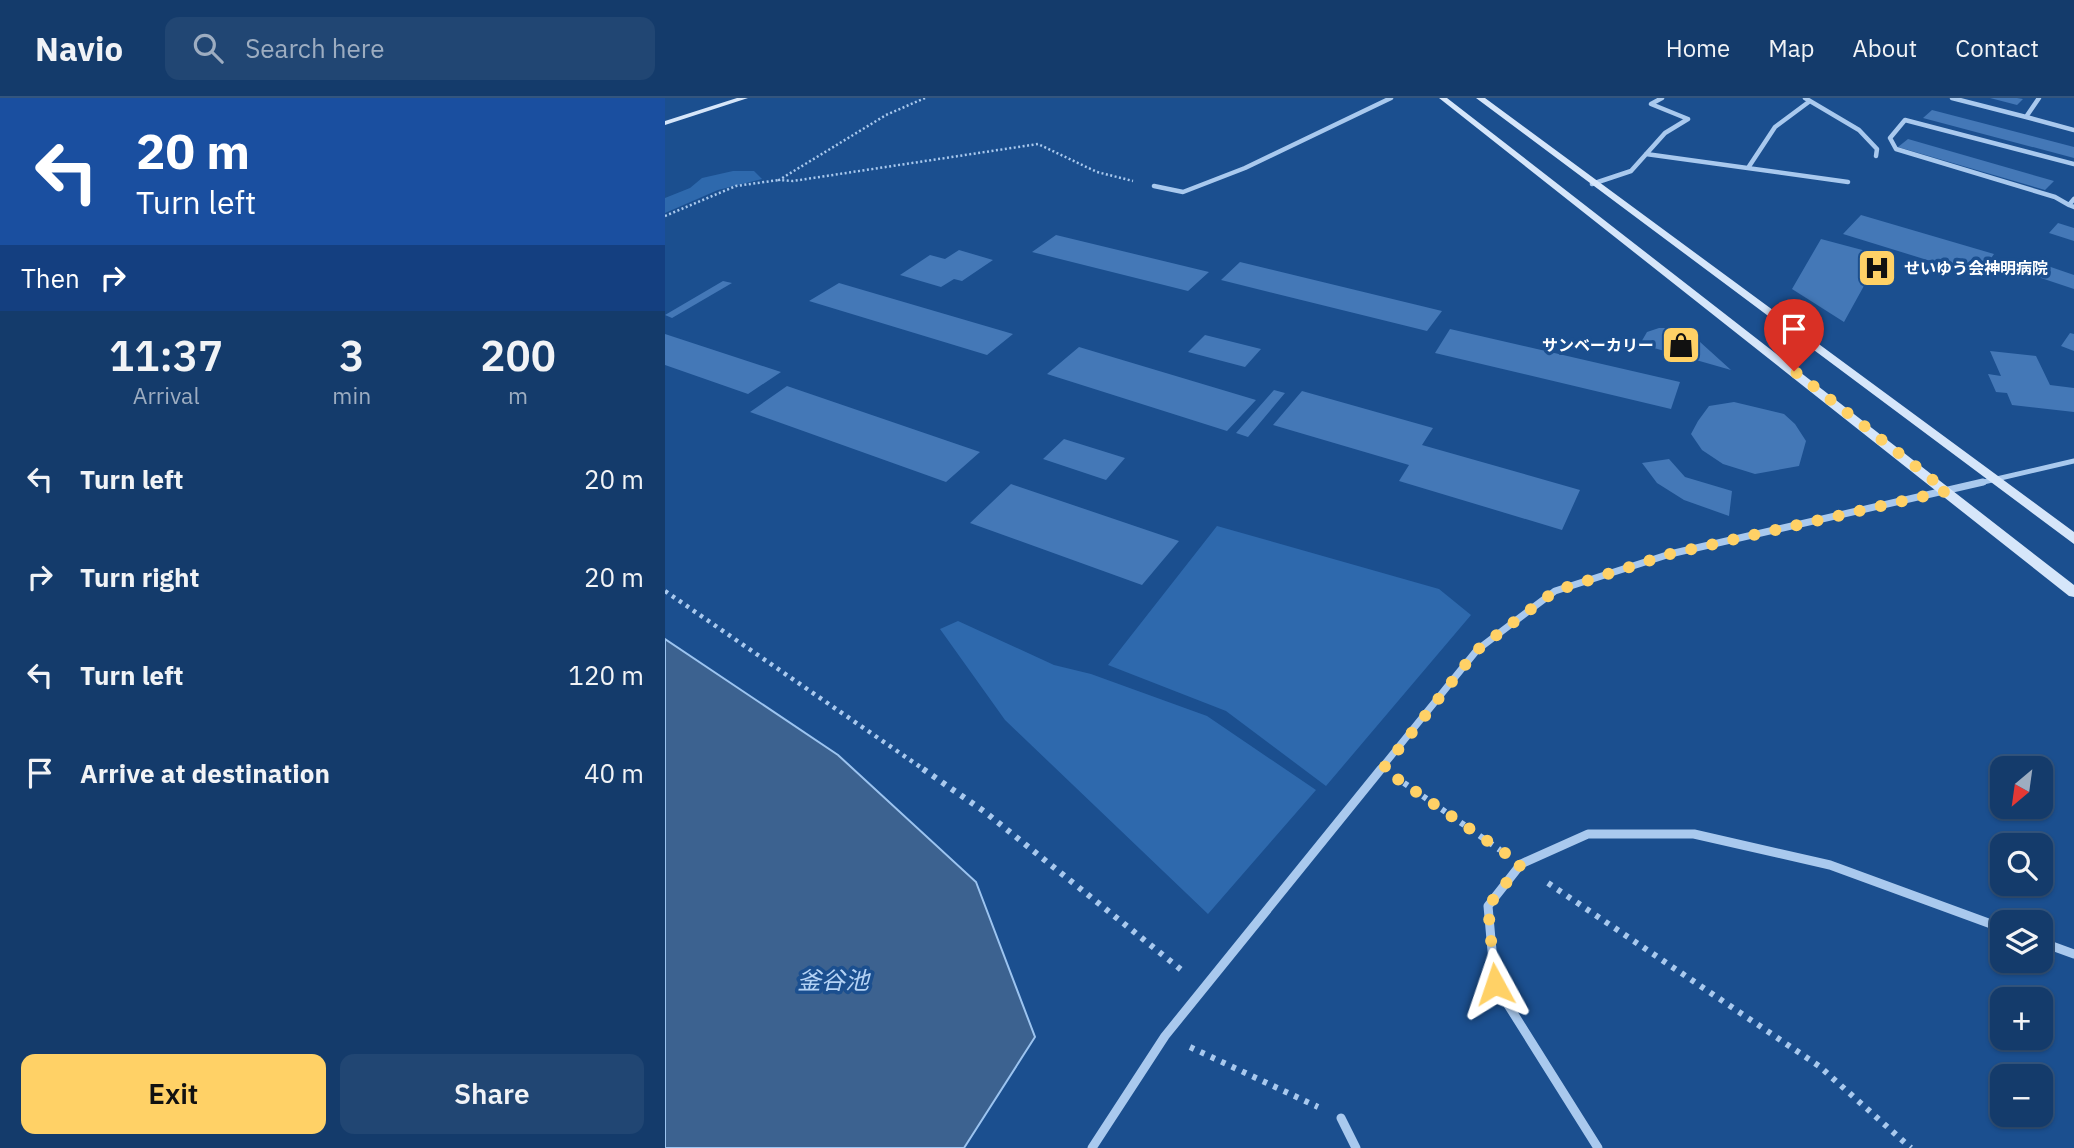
<!DOCTYPE html>
<html lang="en">
<head>
<meta charset="utf-8">
<style>
	body { margin:0; font-family:"IBM Plex Sans","Noto Sans JP",sans-serif; background:#214673; color:#f1f3f6; height:100vh; display:flex; flex-direction:column; font-size:26px; white-space:nowrap }
	* { box-sizing:border-box; margin:0 }
	p { font-size:23px; color:#9dadc1 }
	.icon { flex:none; width:38px; height:38px; fill:none; stroke:currentColor; stroke-width:2; stroke-linecap:round; stroke-linejoin:round }
	.map { position:relative; flex:1; overflow:hidden }
	.panel { display:flex; flex-direction:column; background:#143b6b; width:665px }
	.panel>* { flex:none }
	.hud { background:#1a4fa0; color:#fff; overflow:hidden }
	.needle { width:46px; rotate:209deg }
	.controls { position:absolute; left:1325px; top:658px; display:grid; gap:14px }
	.controls a { display:grid; place-items:center; width:63px; height:63px; border-radius:14px; background:#143b6b; box-shadow:0 2px 5px #0004,0 0 0 2px #33557e; font-size:35px }
	.pin { position:absolute; display:grid; place-items:center; width:60px; height:60px; color:#fff; margin:-72px -30px; border-radius:50% 50% 50% 0; rotate:-45deg; box-shadow:0 0 7px #0007 }
	.pin .icon { rotate:45deg }
	.me { position:absolute; width:77px; margin:-38px; rotate:355deg; stroke-linejoin:round; filter:drop-shadow(0 0 5px #0008) }
	.turn { display:flex; align-items:center; gap:24px; height:147px; padding:0 21px; font-size:32px }
	.turn .icon { width:91px; height:91px; stroke-width:2.5 }
	.turn b { display:block; font-size:49px; line-height:60px }
	.then { display:flex; align-items:center; height:66px; padding:0 21px; background:#0003; gap:14px; font-size:26px }
	.eta { display:flex; justify-content:space-evenly; align-items:center; height:119px; text-align:center }
	.eta b { font-size:42px; font-weight:600; line-height:49px }
	.action { display:flex; gap:14px; margin-top:auto; padding:14px 21px }
	.action a { flex:1; height:80px; border-radius:14px; background:#ffd166; color:#111; font-size:28px; font-weight:600; line-height:80px; text-align:center }
	.action a+a { background:#214673; color:#f1f3f6 }
	ul { padding:0; list-style:none }
	li { display:flex; align-items:center; gap:21px; height:98px; padding:0 21px }
	li div { flex:1 }
	li b { display:block; font-size:26px }
	li em { font-style:normal }
	header { display:flex; align-items:center; gap:42px; box-sizing:border-box; height:98px; padding:0 35px; background:#143b6b; border-bottom:2px solid #33557e }
	header strong { font-size:33px }
	nav { display:flex; gap:38px; margin-inline-start:auto; font-size:24px }
	.search { width:490px; height:63px; background:#214673; display:flex; align-items:center; gap:18px; box-sizing:border-box; padding:0 24px; border-radius:14px; color:#9dadc1; font-size:26px }
	main { display:flex; flex:1; min-height:0 }
	.map>svg:first-child { display:block }
	.green { fill:#2e69ad }
	.water { fill:#3c6290; stroke:#9cc4f0; stroke-width:2 }
	.building { fill:#4478b7 }
	.lines { fill:none; stroke-linecap:round; stroke-linejoin:round }
	.path-far2 { stroke:#a9c9ee; stroke-width:2.5; stroke-dasharray:2 2.5; stroke-linecap:butt }
	.path-far1 { stroke:#a9c9ee; stroke-width:4.5; stroke-dasharray:3.5 5; stroke-linecap:butt }
	.path { stroke:#a9c9ee; stroke-width:6; stroke-dasharray:4.5 7; stroke-linecap:butt }
	.street-far3 { stroke:#a9c9ee; stroke-width:4.5 }
	.street-far2 { stroke:#a9c9ee; stroke-width:5 }
	.street-far1 { stroke:#a9c9ee; stroke-width:7 }
	.street { stroke:#a9c9ee; stroke-width:9 }
	.secondary { fill:#d6e6fa; fill-rule:evenodd }
	.route { stroke:#ffd166; stroke-width:12; stroke-dasharray:0 21.6 }
	.labels { text-anchor:middle; dominant-baseline:central; stroke-width:7; stroke-linejoin:round; paint-order:stroke }
	.far-poi-label { font-size:16px; font-weight:bold; fill:#fff; stroke:#1b4f8f; text-anchor:start }
	.near-water-label { font-size:24px; font-style:italic; fill:#b5d3f5; stroke:#1b4f8f }
</style>
</head>
<body>
<header>
<strong>Navio</strong>
<div class="search"><svg class="icon" aria-label="search" viewBox="0 0 24 24"><circle cx="10" cy="10" r="6"/><path d="M15 15l6 6"/></svg>Search here</div>
<nav><a>Home</a><a>Map</a><a>About</a><a>Contact</a></nav>
</header>
<main>
<section class="panel">
<div class="hud">
<div class="turn"><svg class="icon" aria-label="left" viewBox="0 0 24 24"><path d="M17 20v-9H6M10 6l-5 5 5 5"/></svg><div><b>20 m</b>Turn left</div></div>
<div class="then">Then<svg class="icon" aria-label="right" viewBox="0 0 24 24"><path d="M7 20v-9h11M14 6l5 5-5 5"/></svg></div>
</div>
<div class="eta">
<div><b>11:37</b><p>Arrival</p></div>
<div><b>3</b><p>min</p></div>
<div><b>200</b><p>m</p></div>
</div>
<ul>
<li><svg class="icon" aria-label="left" viewBox="0 0 24 24"><path d="M17 20v-9H6M10 6l-5 5 5 5"/></svg><div><b>Turn left</b></div><em>20 m</em></li>
<li><svg class="icon" aria-label="right" viewBox="0 0 24 24"><path d="M7 20v-9h11M14 6l5 5-5 5"/></svg><div><b>Turn right</b></div><em>20 m</em></li>
<li><svg class="icon" aria-label="left" viewBox="0 0 24 24"><path d="M17 20v-9H6M10 6l-5 5 5 5"/></svg><div><b>Turn left</b></div><em>120 m</em></li>
<li><svg class="icon" aria-label="arrive" viewBox="0 0 24 24"><path d="M6 21V4h12l-3 4 3 4H6"/></svg><div><b>Arrive at destination</b></div><em>40 m</em></li>
</ul>
<div class="action"><a>Exit</a><a>Share</a></div>
</section>
<div class="map">
<svg width="1409" height="1050" viewBox="0 0 1409 1050">
	<rect width="100%" height="100%" fill="#1b4f8f"/>
	<path class="green" d="M68 73H89L97 81 53 92 0 115V100L25 90 37 80Z
		M552 428 774 491 806 517 661 688 561 613 443 567Z
		M293 523 389 567 426 576 542 618 651 692 543 816 340 622 275 531Z"/>
	<path class="water" d="M0 541 173 657 311 784 370 939 299 1050H0Z"/>
	<path class="building" d="M1325 0H1352L1358 1 1352 7Z
		M1267 12 1409 49V60L1258 20Z
		M1243 41 1389 83 1380 92 1233 49Z
		M1196 117 1329 156 1314 178 1178 136Z
		M1393 125 1409 130V143L1384 135Z
		M391 137 544 174 523 193 367 154Z
		M1156 141 1216 157 1179 224 1127 191Z
		M294 152 328 162 297 183 289 181 276 189 235 177 265 157 280 161Z
		M575 164 777 213 762 233 556 182Z
		M1377 166 1409 177V191L1367 177Z
		M58 183 67 185 7 220 0 217Z
		M174 185 348 236 322 257 144 203Z
		M994 230H1009L1024 234 1066 272 975 246 982 234Z
		M785 231 1015 284 1006 311 770 255Z
		M1405 235 1409 236V253L1396 248Z
		M0 236 116 274 83 296 0 267Z
		M540 237 596 251 580 269 523 254Z
		M414 249 591 302 562 333 382 276Z
		M1325 253 1371 258 1385 287 1409 290V314L1347 307 1342 295 1331 294 1323 276 1336 278Z
		M122 288 315 354 281 384 85 314Z
		M609 292 620 295 583 339 571 335Z
		M637 293 768 330 757 347 915 392 897 432 734 383 744 367 608 327Z
		M1069 304 1119 316 1130 326 1141 343 1134 368 1090 376 1058 366 1037 352 1026 336 1033 323 1044 308Z
		M399 341 460 360 441 382 378 361Z
		M1004 361 1020 379 1067 393 1064 418 1019 402 992 385 977 365Z
		M346 386 514 443 477 487 305 425Z"/>
	<g class="lines">
		<path class="path-far2" d="M260 0 221 17 114 82 128 83 373 46 432 74 468 83
			M0 118 71 88 114 82"/>
		<path class="path-far1" d="M0 493 261 673"/>
		<path class="path" d="M258 671 320 714 519 874
			M739 685 835 752
			M883 785 1154 968 1246 1050
			M525 949 653 1009"/>
		<path class="street-far3" d="M1140 0 1194 32 1212 51 1211 58
			M1287 0 1361 19
			M1374 0 1361 19 1409 32
			M981 56 1183 84
			M1083 70 1110 29 1145 3
			M927 86 966 73 1000 35 1023 21 986 6 997 0
			M489 88 518 94 580 70 726 0
			M1409 101 1404 107 1409 109
			M1404 107 1390 99 1231 51 1225 40 1240 22 1409 66"/>
		<path class="street-far2" d="M1310 386 1409 363"/>
		<path class="street-far1" d="M714 673 812 552 890 493 1005 456 1318 384"/>
		<path class="street" d="M1376 844 1409 856
			M676 1020 691 1050
			M427 1050 500 938 716 671
			M933 1050 830 886 823 808 856 766 923 736H1029L1165 767 1337 830"/>
		<path class="secondary" d="M72 0H83L0 27V23Z
			M774 0H782L1409 487V499L1404 498Z
			M811 0H820L1409 434V446Z"/>
	</g>
	<g class="lines">
		<path class="route" d="M830 886 823 808 856 766 718 671 812 552 890 493 1005 456 1282 393 1129 273"/>
	</g>
	<defs>
		<g id="hospital-square" transform="scale(2.0125)"><rect x="-9" y="-9" width="18" height="18" rx="4" fill="#ffd166" stroke="#1b4f8f"/><path d="M-5-5h3v3.5h4V-5h3V5h-3V1.5h-4V5h-3Z" fill="#111"/></g>
		<g id="shop-square" transform="scale(2.0125)"><rect x="-9" y="-9" width="18" height="18" rx="4" fill="#ffd166" stroke="#1b4f8f"/><path d="M-5-2.5h2.3a2.7 3.5 0 0 1 5.4 0H5L5.5 6h-11ZM-1.5-2.5h3a1.5 2.3 0 0 0-3 0Z" fill="#111"/></g>
	</defs>
	<g fill-rule="evenodd">
		<use href="#hospital-square" x="1212" y="170"/>
		<use href="#shop-square" x="1016" y="247"/>
	</g>
	<g class="labels">
		<g class="far-poi-label">
			<text x="1239" y="170">せいゆう会神明病院</text>
			<text x="989" y="247" text-anchor="end">サンベーカリー</text>
		</g>
		<g class="near-water-label">
			<text x="168" y="882">釜谷池</text>
		</g>
	</g>
</svg>
<div class="controls">
<a><svg class="needle" viewBox="-14 -14 28 28"><path d="M0-13l5 13h-10z" fill="#e53935"/><path d="M0 13l5-13h-10z" fill="#9dadc1"/></svg></a>
<a><svg class="icon" aria-label="search" viewBox="0 0 24 24"><circle cx="10" cy="10" r="6"/><path d="M15 15l6 6"/></svg></a>
<a><svg class="icon" aria-label="layers" viewBox="0 0 24 24"><path d="M12 4l9 5-9 5-9-5zM3 14l9 5 9-5"/></svg></a>
<a>+</a>
<a>−</a>
</div>
<div class="pin" style="left:1129px;top:273px;background:#d93025"><svg class="icon" aria-label="arrive" viewBox="0 0 24 24"><path d="M6 21V4h12l-3 4 3 4H6"/></svg></div>
<svg class="me" style="left:830px;top:886px" viewBox="-20 -20 40 40"><path d="M0-17L14 15 0 8-14 15z" fill="#ffd166" stroke="#fff" stroke-width="4"/></svg>
</div>
</main>
</body>
</html>
